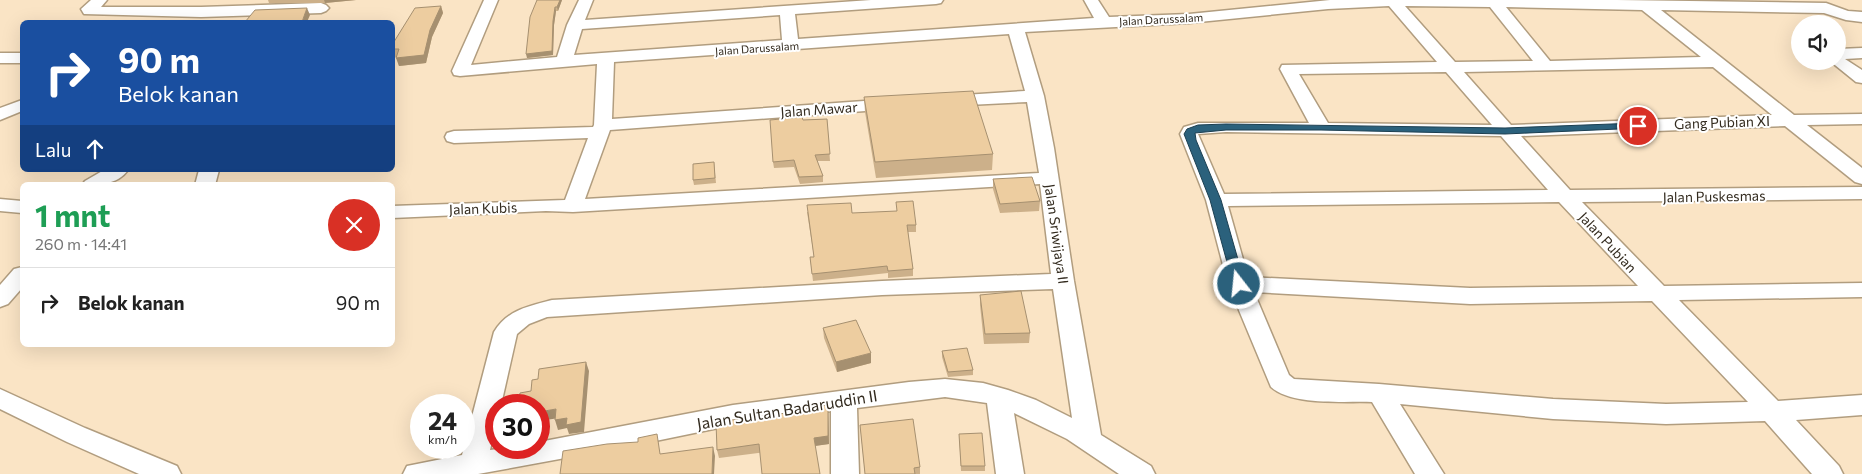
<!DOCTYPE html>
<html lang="id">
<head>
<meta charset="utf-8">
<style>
	body { margin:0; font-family:Commissioner,sans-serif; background:#f6f6f6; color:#222; height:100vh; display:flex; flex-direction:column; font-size:19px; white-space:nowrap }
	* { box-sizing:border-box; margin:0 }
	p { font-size:16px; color:#767676 }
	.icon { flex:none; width:28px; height:28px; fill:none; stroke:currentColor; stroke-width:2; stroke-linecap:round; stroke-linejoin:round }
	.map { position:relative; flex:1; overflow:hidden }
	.drawer { position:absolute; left:20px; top:182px; width:375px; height:165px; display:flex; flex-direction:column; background:#fff; border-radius:8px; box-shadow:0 5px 20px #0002 }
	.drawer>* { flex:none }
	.guide { position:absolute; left:20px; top:20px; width:375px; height:152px; border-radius:8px; box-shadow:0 5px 20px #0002; background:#1a4fa0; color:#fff; overflow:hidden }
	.fabs { position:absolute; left:1791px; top:15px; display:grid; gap:10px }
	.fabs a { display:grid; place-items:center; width:55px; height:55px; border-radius:50%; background:#fff; box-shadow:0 5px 20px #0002; font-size:25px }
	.speed { position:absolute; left:410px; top:394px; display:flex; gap:10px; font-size:25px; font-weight:700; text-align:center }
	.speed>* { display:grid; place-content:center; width:65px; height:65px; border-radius:50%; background:#fff; box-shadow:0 5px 20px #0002; line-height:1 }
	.speed small { font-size:12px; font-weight:400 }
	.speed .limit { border:8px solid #d22; background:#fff; color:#111 }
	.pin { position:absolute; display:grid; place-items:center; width:42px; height:42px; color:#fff; margin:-21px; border:2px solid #fff; border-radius:50%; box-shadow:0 1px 5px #0007 }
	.me { position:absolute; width:55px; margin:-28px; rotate:344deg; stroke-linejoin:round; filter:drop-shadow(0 0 4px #0008) }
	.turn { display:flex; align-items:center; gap:18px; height:105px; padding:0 15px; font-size:22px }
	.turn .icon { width:65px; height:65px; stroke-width:2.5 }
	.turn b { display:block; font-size:35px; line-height:42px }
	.then { display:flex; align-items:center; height:48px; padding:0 15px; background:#0003; gap:10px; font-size:19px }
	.round { display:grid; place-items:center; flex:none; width:52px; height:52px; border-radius:26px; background:#f6f6f6 }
	.summary { display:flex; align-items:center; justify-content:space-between; height:85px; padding:0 15px }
	h1 { font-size:30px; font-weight:700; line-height:38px; color:#1e9e55 }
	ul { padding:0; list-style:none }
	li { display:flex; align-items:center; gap:15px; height:70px; padding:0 15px; border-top:1px solid #e0e0e0 }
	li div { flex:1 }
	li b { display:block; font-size:19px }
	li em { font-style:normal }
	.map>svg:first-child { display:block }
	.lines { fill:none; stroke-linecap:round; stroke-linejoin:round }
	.minor-casing { stroke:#b19d7f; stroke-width:3 }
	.minor { fill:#fff; fill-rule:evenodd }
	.wall { fill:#ccb08a }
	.shaded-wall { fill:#a69070 }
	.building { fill:#edcda0; stroke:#a69070 }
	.route { fill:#2b617c; stroke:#1c3f51 }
	.labels { text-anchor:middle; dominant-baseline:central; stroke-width:4; stroke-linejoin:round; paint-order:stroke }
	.far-street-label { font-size:11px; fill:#332b1f; stroke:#fff }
	.street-label { font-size:14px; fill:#332b1f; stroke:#fff }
	.near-street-label { font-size:16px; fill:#332b1f; stroke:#fff }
</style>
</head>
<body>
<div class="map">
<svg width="1862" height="474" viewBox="0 0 1862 474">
	<rect width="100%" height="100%" fill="#fae4c5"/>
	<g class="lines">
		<g class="minor-casing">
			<path id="minor" d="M91 0H107L101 7H201L321 3 326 5 329 8 326 11 321 13 201 17 84 14 81 9Z
				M484 0H498L471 65 557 57 567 25 579 0H593L585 20 871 0H943L941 3 936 4 795 14 798 39 1094 18 1084 0H1098L1109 17 1189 14 1330 0H1617L1826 3 1848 11 1862 12V22L1846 20 1824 13 1661 10 1794 115 1862 114V124L1807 125 1862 168V184L1855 182 1785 126 1521 136 1570 190 1862 187V199L1582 202 1664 286 1862 283V297L1679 300 1778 401 1862 395V415L1796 420 1839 466 1843 474H1812L1765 421 1666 424 1553 419 1400 404 1444 474H1415L1372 402C1344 401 1292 406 1271 387L1228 284 1206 200 1180 134 1184 127 1198 123H1309L1280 69 1282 65 1437 62 1389 6 1328 9 1189 23 1025 32 1044 96 1054 148 1074 281 1101 435 1151 466 1155 474H1119L1067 439 1014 413 1024 474H996L987 403 945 397 857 408 859 474H831V411L733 425 636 445 478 474H403L407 466 462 455 494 332C507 310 529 306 552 300L882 281 1051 274 1040 184 573 212 546 211 392 218V206L565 200 588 138 454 143 447 141 445 137 447 133 454 131 593 127 594 125 597 64 460 76 454 75 452 71ZM1405 6 1490 7 1533 61 1455 62ZM1506 7 1642 10 1701 57 1550 61ZM780 15 782 40 574 55 582 29ZM1009 34 1025 91 948 96 942 97 939 101 942 105 948 106 1027 102 1039 173 585 199 610 130 892 109 898 108 901 104 898 100 892 99 612 119 614 62ZM1713 67 1772 115 1511 125 1464 72ZM1446 72 1492 125 1328 123 1299 74ZM1226 132 1501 136 1548 190 1224 194 1198 134ZM1559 202 1638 286 1470 288 1248 277 1228 206ZM1053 289 1072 418 1036 400 1008 390 983 383 945 379 909 382 733 405 539 442V448H506L490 450 496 424V405H501L517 334 529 324 547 317 882 295ZM1254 292 1470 304 1652 301 1748 402 1666 404 1553 399 1379 384 1294 379 1289 375Z
				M1862 48V58L1845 59 1862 70V83L1856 82 1830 61H1838V49Z
				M0 53H22V63H0Z
				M22 100V111L0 120V108Z
				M104 170H128C117 185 99 185 82 185L85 181Z
				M199 170H219L215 185H195Z
				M0 199 22 201V213L0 211Z
				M22 267V288L8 304 0 307V285L14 269Z
				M0 389 85 428 177 466 181 474H139L67 442 0 409Z"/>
		</g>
		<use href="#minor" class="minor"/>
	</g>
	<path class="wall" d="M268 0H356L325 3H269Z
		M537 0H562L558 11H556L554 25 553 55 527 58Z
		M441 6 443 13 432 37 426 63 399 66 397 57H392V45Z
		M864 97 993 154 992 170 876 178 865 112Z
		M827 119 830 161H817L823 176V182L800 184 794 167 774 168 773 162 803 120Z
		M714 162 716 183 694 185 693 180Z
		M993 179 1040 201 1039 211 1000 213 993 189Z
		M807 212 852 213 916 225V232H908L913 269V276L888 278V273L813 281 810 257H814Z
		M980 295 1030 333 1029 343 984 344 980 305Z
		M823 328 871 363 837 372 824 338Z
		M942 351 973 370V375L948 377 942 357Z
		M828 405 829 444 719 458 717 450 802 411Z
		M860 425 920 467V474H865Z
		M959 434 985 466V471H961Z"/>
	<path class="shaded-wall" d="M324 0H356L325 3Z
		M560 0H562L558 11 557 7Z
		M441 6 443 13 432 37 426 63 399 66 396 58Z
		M555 7 556 11 554 25 553 55 527 58 526 54 553 21Z
		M307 8 310 15 307 22H302Z
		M871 353V363L837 372 836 362Z
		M586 362 589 371 584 432 569 434 567 428 558 430 555 420Z
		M828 405 829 444 815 446 814 438Z
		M556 409 559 418 539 421V412Z
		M713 447 715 456 714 474H712Z"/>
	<path class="building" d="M537 0H560L557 7H555L553 21 552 51 526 54 530 17Z
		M441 6 430 30 424 55 396 58 399 49H392V45L415 8Z
		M307 8 302 22H245L255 10Z
		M973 91 993 154 875 162 864 97Z
		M802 117 803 120 827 119 830 154 815 155 823 176 799 177 794 160 773 162 770 120Z
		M714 162 715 178 693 180V164Z
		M1032 177 1040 201 1000 204 993 179Z
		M913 201 916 225H907L913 269 888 271 887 266 812 274 810 257H814L807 205 851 203 852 213 897 211 896 202Z
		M1021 291 1030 333 985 334 980 295Z
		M856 320 871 353 836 362 823 328Z
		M967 348 973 370 948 372 942 351Z
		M586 362 581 422 566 425 567 418 555 420 556 409 539 412V405H518L520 393 531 391 532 380 538 379 539 369Z
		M828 405V436L814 438 820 474H762L759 444 717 450 716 422 802 411V409Z
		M913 419 920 467 914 468 915 474H865L860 425Z
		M982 433 985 466H961L959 434Z
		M657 434 660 454 713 447 712 474H560L563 451 607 444 638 442V438Z"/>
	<path class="route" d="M1638 123 1643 126 1641 128 1505 134 1321 130H1226L1195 133 1196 140 1221 200 1245 284 1239 288 1233 284 1210 200 1184 134 1187 129 1198 125 1226 124 1505 128Z"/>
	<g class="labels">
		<g class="far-street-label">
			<text transform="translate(1161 19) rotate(-3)">Jalan Darussalam</text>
			<text transform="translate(757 48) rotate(-4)">Jalan Darussalam</text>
		</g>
		<g class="street-label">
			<text transform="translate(819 109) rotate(-4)">Jalan Mawar</text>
			<text transform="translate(1722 122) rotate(-2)">Gang Pubian XI</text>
			<text transform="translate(1714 196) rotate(-1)">Jalan Puskesmas</text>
			<text transform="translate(483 208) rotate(-2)">Jalan Kubis</text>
			<text transform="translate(1057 234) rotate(82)">Jalan Sriwijaya II</text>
			<text transform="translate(1608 242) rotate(47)">Jalan Pubian</text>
		</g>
		<g class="near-street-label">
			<text transform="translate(787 409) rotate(-9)">Jalan Sultan Badaruddin II</text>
		</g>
	</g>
</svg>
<div class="fabs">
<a><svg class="icon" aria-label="sound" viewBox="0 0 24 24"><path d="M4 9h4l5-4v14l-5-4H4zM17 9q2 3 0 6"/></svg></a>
</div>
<div class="speed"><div>24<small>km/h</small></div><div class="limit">30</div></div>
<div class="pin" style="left:1638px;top:126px;background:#d93025"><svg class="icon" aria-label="arrive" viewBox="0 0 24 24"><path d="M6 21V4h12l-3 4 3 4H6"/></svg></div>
<svg class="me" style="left:1239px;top:284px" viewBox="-20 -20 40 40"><circle r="17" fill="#2b617c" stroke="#fff" stroke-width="3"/><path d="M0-11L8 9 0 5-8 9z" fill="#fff"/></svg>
<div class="guide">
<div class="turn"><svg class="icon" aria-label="right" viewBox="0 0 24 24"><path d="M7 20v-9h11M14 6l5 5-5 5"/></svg><div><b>90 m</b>Belok kanan</div></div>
<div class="then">Lalu<svg class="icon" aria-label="ahead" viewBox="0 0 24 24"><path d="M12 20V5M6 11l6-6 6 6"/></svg></div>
</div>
<section class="drawer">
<div class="summary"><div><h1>1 mnt</h1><p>260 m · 14:41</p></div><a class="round" style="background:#d93025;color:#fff"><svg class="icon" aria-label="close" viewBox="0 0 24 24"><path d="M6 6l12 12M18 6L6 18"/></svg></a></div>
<ul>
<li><svg class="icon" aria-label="right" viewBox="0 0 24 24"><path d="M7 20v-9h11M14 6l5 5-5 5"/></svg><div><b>Belok kanan</b></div><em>90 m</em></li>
</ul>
</section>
</div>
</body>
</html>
